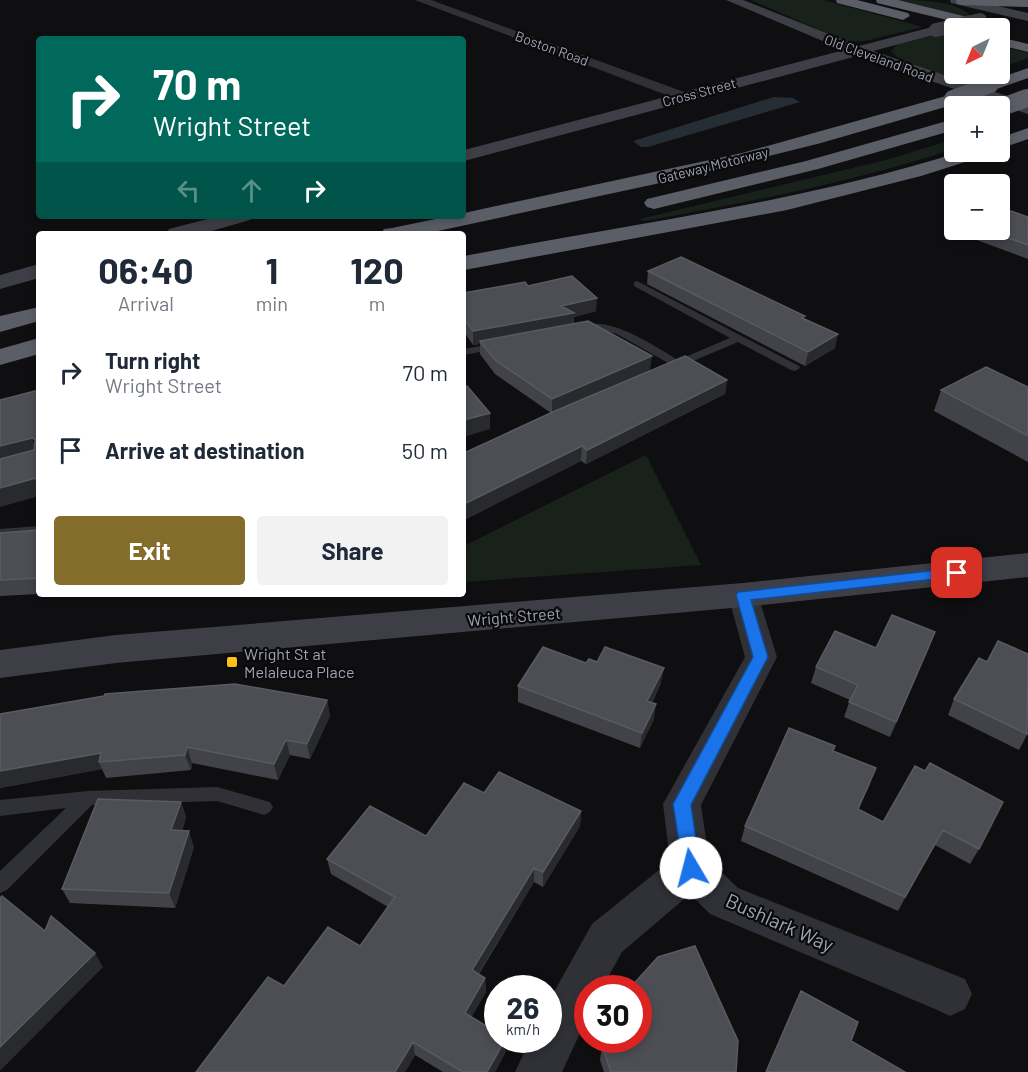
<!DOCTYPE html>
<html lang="en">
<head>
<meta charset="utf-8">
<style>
	body { margin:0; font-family:Barlow,sans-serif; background:#f2f2f3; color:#1f2937; height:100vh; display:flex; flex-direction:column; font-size:22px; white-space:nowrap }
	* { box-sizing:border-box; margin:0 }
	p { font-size:20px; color:#747a83 }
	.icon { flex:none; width:33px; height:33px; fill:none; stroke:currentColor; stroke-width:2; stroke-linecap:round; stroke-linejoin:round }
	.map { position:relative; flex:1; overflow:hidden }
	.sheet { position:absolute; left:36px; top:231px; width:430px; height:366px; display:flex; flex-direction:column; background:#fff; border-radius:6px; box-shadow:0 3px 9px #0003 }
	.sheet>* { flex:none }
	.top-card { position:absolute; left:36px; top:36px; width:430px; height:183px; border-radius:6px; box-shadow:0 3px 9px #0003; background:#00695c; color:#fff; overflow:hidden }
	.needle { width:39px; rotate:223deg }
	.fabs { position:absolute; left:944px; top:18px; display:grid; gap:12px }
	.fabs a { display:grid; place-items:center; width:66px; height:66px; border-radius:6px; background:#fff; box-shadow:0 3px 9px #0003; font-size:30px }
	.speed { position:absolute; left:484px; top:975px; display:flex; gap:12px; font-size:30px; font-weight:700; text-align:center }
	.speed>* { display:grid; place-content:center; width:78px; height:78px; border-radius:50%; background:#fff; box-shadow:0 3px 9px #0003; line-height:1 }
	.speed small { font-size:15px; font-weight:400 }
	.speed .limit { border:9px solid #d22; background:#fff; color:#111 }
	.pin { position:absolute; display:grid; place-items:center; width:51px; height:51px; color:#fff; margin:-26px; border-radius:12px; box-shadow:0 3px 9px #0006 }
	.me { position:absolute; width:66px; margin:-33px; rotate:352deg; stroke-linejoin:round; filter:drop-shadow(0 0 4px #0008) }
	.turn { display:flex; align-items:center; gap:21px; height:126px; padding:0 18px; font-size:27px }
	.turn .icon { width:78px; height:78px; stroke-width:2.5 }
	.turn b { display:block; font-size:42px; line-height:51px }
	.lanes { display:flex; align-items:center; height:57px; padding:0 18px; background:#0003; justify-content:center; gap:30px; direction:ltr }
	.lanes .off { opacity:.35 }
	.eta { display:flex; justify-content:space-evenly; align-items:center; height:102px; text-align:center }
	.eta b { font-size:36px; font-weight:700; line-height:42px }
	.action { display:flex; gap:12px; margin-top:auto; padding:12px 18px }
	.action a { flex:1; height:69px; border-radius:6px; background:#846c2a; color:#fff; font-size:24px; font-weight:700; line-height:69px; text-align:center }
	.action a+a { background:#f2f2f3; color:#1f2937 }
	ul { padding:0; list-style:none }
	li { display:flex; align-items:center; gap:18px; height:78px; padding:0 18px }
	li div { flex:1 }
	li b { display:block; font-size:22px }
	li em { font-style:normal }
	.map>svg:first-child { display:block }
	.green { fill:#19211b }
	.water { fill:#252d35 }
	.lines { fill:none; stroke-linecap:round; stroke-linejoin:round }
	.lane { fill:#303136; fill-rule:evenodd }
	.street { fill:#303136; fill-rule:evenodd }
	.secondary { fill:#3e3f46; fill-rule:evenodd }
	.highway { fill:#5c5e67; fill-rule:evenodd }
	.secondary-bridge { stroke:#3e3f46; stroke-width:14 }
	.highway-bridge-far1 { stroke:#5c5e67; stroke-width:14 }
	.highway-bridge { stroke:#5c5e67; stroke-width:18 }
	.wall { fill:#424349 }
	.shaded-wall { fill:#292a2e }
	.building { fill:#4c4e54; stroke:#595b63; stroke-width:1.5 }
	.route { fill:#1a73e8; stroke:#114b97; stroke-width:1.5 }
	.poi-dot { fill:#ffbf19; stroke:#0a0a0c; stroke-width:2 }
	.labels { text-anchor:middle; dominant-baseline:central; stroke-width:4.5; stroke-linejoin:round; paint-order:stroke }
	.far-street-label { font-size:14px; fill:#9fa4b3; stroke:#0a0a0c }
	.street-label { font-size:16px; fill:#9fa4b3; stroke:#0a0a0c }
	.poi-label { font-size:16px; fill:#9fa4b3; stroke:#0a0a0c; text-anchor:start }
	.near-street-label { font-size:20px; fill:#9fa4b3; stroke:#0a0a0c }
</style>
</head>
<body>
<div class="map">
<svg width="1028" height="1072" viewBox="0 0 1028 1072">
	<rect width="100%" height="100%" fill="#0f0f11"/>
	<path class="green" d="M751 0H823L923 27 865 41 847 42Z
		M897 0C918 0 954 0 970 15L967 17Z
		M947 32 954 34V74H985C979 76 973 79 967 79 951 78 899 64 891 51L898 44Z
		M999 46 1028 53V58L999 68Z
		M954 139V149C852 182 748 203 643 221L640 219 886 160Z
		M646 455 701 565 464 582V546Z"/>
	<path class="water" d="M774 97 793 98 800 102 648 147H641L633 141Z"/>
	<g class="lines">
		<path class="lane" d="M637 281 799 366 800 368 795 371 791 370 738 342 667 372 662 369 670 364 617 334 603 330 576 332 575 330C602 309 654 346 678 360L730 338 634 286V282Z
			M497 343 501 344V348L464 355V349Z
			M39 526V534L0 537V529Z
			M217 787 270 802 273 807 270 812 264 815 217 801 92 805 7 890 0 893V871L66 808 0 816V800L88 791Z"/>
		<path class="street" d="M415 0H431L687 93 689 96 682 100 677 99Z
			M743 584 754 587 758 595 777 657 701 805 709 860 738 888 965 979 972 994 965 1009 950 1016 935 1009 710 914 690 894 622 952 602 988H588V1016L562 1072H515L530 1040H549V1001L592 924 670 861 663 804 745 657 728 595 732 587Z"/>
		<path class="secondary" d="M726 0H743L859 46 936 26 941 27 943 30 941 33 873 51 1028 103V114L857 56 464 161V150L844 50Z
			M950 0H972L1028 13V21L951 3Z
			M219 216H253L250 220 201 234H166L169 229Z
			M39 264V278L0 289V275Z
			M1028 553V577L743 607 116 663 0 678V650L116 635 743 583Z"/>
		<path class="highway" d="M836 0H857L908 13 910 16 903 20 837 3Z
			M876 0H898L1000 25 1002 28 999 31V28H980L877 3Z
			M956 0H1028V7L962 5 957 4Z
			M999 37 1028 44V52L999 45Z
			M1028 68V78L991 91 983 86 985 83Z
			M953 94 961 99 959 103 821 143 674 180 424 234H381L384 229 392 228 450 216H464V213L742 153Z
			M954 119V130L818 169 654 209 647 207 644 203 647 199 806 161Z
			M1028 128V139L999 149V138Z
			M960 152H986L984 156 921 176 787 210 464 270V256C630 224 798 203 960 152Z
			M39 307V321L0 332V316Z
			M39 338V354L0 365V349Z"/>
		<path class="secondary-bridge" d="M936 30 980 20"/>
		<path class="highway-bridge-far1" d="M974 92 991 86"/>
		<path class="highway-bridge" d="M953 99 978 90
			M999 108 1027 98"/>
	</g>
	<path class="wall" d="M1028 217V259L974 239 977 230H999Z
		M648 271 804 319 835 348 805 366 647 284Z
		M528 286 596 311 574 317V324L650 370 620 384 727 380 725 394 586 464 581 461 464 520V453L551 413 495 374 480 354V344L473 345 464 332V293Z
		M1028 387V462L934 411 941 390Z
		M39 530V594L0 596V533Z
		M876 648H929L890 737 844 717 850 700 811 683 816 667Z
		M586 663 661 683 652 703 654 719 640 748 518 702V686Z
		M104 696 327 700 330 716 310 759 290 755 278 780 192 763 191 770 106 778 102 769 0 788V714Z
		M954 699 1028 733 1019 750 948 715Z
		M833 751 870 784 858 809 883 822 915 766 979 849 970 864 935 845 898 911 741 841 745 826Z
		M484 793 581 811 580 826 543 887 534 882 479 974 485 978 486 992 471 1017 498 1040H506V1051L495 1072H443L415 1055 405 1072H196L284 986 360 946 388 907 331 874 327 859 426 836Z
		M181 802 186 817 182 831 194 847 175 908 70 903 62 889Z
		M602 1046 736 1072H604L600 1060Z"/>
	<path class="shaded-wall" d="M597 298 596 311 574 317 573 327 480 341V344L473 345V331L561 306Z
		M838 334 835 348 805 366 808 352Z
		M652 356 650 370 552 414V399Z
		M727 380 725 394 586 464 587 450Z
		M490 413V429L464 437V420Z
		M32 438 38 455 0 465V446Z
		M582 446 581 461 464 520V504Z
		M36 478 39 486V496L0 507V488Z
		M935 632 929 648 890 737 896 722Z
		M664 668 661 683 645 717 647 701Z
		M327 700 330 716 310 759 307 744Z
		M656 704 654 719 640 748 642 733Z
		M286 740 290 755 278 780 274 764Z
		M187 747 192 763 191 770 185 755Z
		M101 753 99 762 102 769 0 788V771Z
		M181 802 186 817 177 846 171 830Z
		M581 811 580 826 543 887V872Z
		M943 830 935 845 898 911 905 897Z
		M189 831 194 847 175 908 169 893Z
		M534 868V882L472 984V970Z
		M95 953 103 967 0 1071V1047Z
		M485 978 486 992 466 1027 465 1013Z
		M505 1040H506V1051L495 1072H487Z
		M413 1042 415 1055 405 1072H395Z"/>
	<path class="building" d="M1011 211 1028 217V245L987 230H999V217Z
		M681 257 805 316 802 318 838 334 808 352 648 271Z
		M572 276 597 298 561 306 574 313 473 331 464 319V293L525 282 528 286Z
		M588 321 652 356 552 399 495 360 480 341Z
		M685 356 727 380 587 450 582 446 464 504V453L555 411Z
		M986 367 1028 387V436L941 390Z
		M467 386 490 413 464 420V387Z
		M39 390V486H38L36 478 0 488V459L34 450 35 440 32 438 0 446V400Z
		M39 530V578L0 580V533Z
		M892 615 935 632 896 722 849 702 858 685 816 667 835 631 876 648Z
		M998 641 1028 654 1027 734 954 699 979 658 987 662Z
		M543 647 586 663 589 659 597 662 605 647 664 668 647 701 656 704 642 733 518 686Z
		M235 684 327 700 307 744 286 740 274 764 187 747 185 755 99 762 101 753 0 771V714L104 696 105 694Z
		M789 728 835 746 833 751 876 768 858 809 883 822 915 766 925 771 930 763 1003 802 979 849 943 830 905 897 745 826Z
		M499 772 581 811 543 872 534 868 472 970 485 978 465 1013 498 1033V1040H505L487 1072H463L413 1042 395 1072H196L268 977 284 986 328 927 360 946 395 897 327 859 370 806 426 836 464 783 484 793Z
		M98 799 181 802 171 830 189 831 169 893 62 889Z
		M2 896 45 931 51 916 95 953 0 1047V898Z
		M695 946 738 1041 736 1072H611L602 1046 624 1040H639V988H630L658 957Z
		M801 991 858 1022 851 1041 905 1072H766Z"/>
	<path class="route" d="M957 568 964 573 962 576 751 600 768 657 691 805 700 868 698 874 691 876 684 874 673 804 753 657 736 595 738 592Z"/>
	<rect class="poi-dot" x="226" y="656" width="12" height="12" rx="3"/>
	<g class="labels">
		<g class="far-street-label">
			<text transform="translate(552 48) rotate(20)">Boston Road</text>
			<text transform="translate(879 58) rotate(20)">Old Cleveland Road</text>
			<text transform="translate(699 92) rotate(-15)">Cross Street</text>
			<text transform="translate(713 165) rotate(-14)">Gateway Motorway</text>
		</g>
		<g class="street-label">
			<text transform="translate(514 616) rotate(-5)">Wright Street</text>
		</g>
		<g class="poi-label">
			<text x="244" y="653">Wright St at<tspan x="244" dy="18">Melaleuca Place</tspan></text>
		</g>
		<g class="near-street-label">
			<text transform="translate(780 922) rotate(24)">Bushlark Way</text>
		</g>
	</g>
</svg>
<div class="fabs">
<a><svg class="needle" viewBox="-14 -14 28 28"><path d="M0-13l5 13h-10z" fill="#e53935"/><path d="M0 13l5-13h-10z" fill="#747a83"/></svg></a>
<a>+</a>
<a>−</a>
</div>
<div class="speed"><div>26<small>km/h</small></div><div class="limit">30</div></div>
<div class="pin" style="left:957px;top:573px;background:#d93025"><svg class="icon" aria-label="arrive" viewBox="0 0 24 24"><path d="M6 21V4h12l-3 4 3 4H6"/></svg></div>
<svg class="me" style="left:691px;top:868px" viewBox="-20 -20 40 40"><circle r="19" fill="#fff"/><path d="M0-13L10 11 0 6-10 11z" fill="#1a73e8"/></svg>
<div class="top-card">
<div class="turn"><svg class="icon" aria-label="right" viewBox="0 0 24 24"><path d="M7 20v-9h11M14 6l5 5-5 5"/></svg><div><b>70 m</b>Wright Street</div></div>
<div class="lanes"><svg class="icon off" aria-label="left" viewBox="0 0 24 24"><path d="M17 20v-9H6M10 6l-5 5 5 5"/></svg><svg class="icon off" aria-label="ahead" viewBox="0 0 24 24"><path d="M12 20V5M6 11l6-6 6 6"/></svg><svg class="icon" aria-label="right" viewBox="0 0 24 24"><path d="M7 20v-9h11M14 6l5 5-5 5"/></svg></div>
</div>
<section class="sheet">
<div class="eta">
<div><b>06:40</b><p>Arrival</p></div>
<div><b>1</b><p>min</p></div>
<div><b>120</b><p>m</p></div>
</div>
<ul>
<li><svg class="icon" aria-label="right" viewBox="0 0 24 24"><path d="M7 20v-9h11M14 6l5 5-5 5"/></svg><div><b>Turn right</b><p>Wright Street</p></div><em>70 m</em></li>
<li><svg class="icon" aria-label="arrive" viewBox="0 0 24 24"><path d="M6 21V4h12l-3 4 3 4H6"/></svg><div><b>Arrive at destination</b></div><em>50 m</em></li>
</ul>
<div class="action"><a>Exit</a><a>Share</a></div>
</section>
</div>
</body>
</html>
